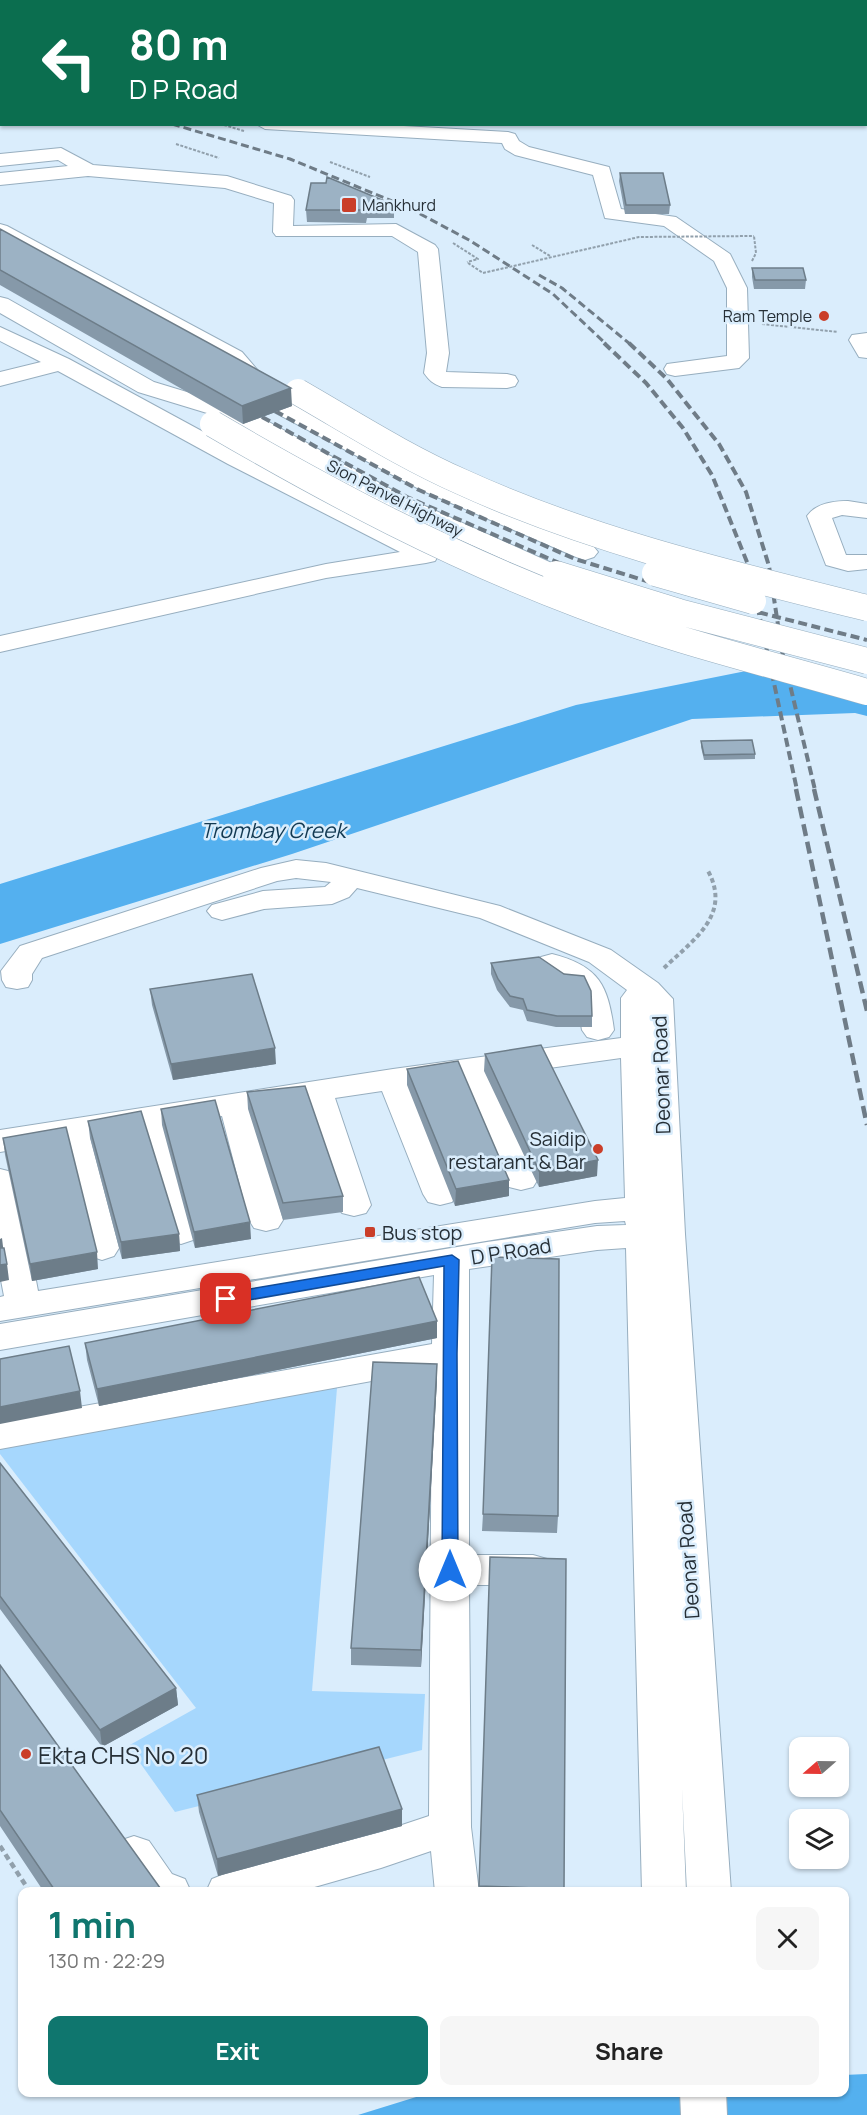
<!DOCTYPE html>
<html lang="en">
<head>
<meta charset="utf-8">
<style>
	body { margin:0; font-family:Manrope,sans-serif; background:#f6f6f6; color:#222; height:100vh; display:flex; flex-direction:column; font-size:22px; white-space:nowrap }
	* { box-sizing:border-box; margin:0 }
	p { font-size:20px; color:#767676 }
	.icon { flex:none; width:33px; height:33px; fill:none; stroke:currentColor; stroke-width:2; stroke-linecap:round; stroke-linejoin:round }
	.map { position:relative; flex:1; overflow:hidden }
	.panel { position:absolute; left:18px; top:1887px; width:831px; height:210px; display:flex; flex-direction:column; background:#fff; border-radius:12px; box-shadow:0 2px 4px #0004 }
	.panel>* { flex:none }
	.banner { position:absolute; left:0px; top:0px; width:867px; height:126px; box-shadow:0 2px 4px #0004; background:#0b6e4f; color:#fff; overflow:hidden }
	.needle { width:39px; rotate:250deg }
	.fabs { position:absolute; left:789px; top:1737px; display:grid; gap:12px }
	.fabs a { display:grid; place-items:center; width:60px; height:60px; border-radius:12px; background:#fff; box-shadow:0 2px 4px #0004; font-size:30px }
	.pin { position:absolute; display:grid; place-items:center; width:51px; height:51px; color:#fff; margin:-26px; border-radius:12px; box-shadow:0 3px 9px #0006 }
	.me { position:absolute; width:66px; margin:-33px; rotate:0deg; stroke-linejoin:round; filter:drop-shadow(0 0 4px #0008) }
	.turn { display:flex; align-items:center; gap:21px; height:126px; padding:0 30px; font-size:27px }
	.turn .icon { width:78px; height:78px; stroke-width:2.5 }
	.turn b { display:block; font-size:42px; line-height:51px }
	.round { display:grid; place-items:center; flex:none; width:63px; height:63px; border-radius:12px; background:#f6f6f6 }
	.overview { display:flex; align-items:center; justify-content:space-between; height:102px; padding:0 30px }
	h1 { font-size:36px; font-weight:700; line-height:45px; color:#0f766e }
	.action { display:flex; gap:12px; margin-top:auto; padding:12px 30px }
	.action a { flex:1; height:69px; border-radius:12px; background:#0f766e; color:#fff; font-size:24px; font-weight:700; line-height:69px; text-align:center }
	.action a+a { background:#f6f6f6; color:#222 }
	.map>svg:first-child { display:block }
	.green { fill:#a6d7fd }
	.water { fill:#54b0ef }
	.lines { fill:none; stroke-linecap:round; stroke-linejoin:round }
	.stream { stroke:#54b0ef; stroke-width:12 }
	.minor-casing { stroke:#97aebf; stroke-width:2 }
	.highway-casing { stroke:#97aebf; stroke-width:2 }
	.path-far2 { stroke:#91a0ac; stroke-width:2; stroke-dasharray:3 1.5; stroke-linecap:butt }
	.path-far1 { stroke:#91a0ac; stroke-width:4; stroke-dasharray:4.5 3; stroke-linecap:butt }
	.path { stroke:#91a0ac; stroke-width:4.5; stroke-dasharray:6 4; stroke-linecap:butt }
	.minor { fill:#fff; fill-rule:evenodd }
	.highway { fill:#fff; fill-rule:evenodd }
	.rail-far2 { stroke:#6f7c87; stroke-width:3; stroke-dasharray:8 4; stroke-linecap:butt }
	.rail-far1 { stroke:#6f7c87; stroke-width:4; stroke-dasharray:9 4.5; stroke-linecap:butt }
	.rail { stroke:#6f7c87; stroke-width:4.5; stroke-dasharray:12 6; stroke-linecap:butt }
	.highway-bridge-casing { stroke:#97aebf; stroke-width:27; stroke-linecap:butt }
	.path-bridge { stroke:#91a0ac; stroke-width:2; stroke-dasharray:3 1.5; stroke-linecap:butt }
	.highway-bridge { stroke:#fff; stroke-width:26 }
	.wall { fill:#8699a9 }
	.shaded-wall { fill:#6d7d89 }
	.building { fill:#9cb2c4; stroke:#6d7d89; stroke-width:1.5 }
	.route { fill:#1a73e8; stroke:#114b97; stroke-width:1.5 }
	.poi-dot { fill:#ca3e29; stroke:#daedfc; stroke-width:2 }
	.labels { text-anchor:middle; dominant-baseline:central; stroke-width:5; stroke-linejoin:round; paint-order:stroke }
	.far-poi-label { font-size:16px; fill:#262f36; stroke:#daedfc; text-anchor:start }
	.far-street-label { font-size:16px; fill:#262f36; stroke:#daedfc }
	.street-label { font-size:20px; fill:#262f36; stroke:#daedfc }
	.poi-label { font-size:20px; fill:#262f36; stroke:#daedfc; text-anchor:end }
	.water-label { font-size:21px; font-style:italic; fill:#123952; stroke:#daedfc }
	.near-poi-label { font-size:24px; fill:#262f36; stroke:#daedfc; text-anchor:start }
</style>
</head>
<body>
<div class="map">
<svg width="867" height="2115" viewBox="0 0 867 2115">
	<rect width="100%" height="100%" fill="#daedfc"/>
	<path class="green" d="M0 0H522V1L2 2 0 39Z
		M338 1376 312 1691 425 1694 422 1750 175 1812 128 1746 196 1708 0 1454V1443Z"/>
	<path class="water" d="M746 671 867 689V716L855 713 692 719 292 854 0 944V884L576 705Z
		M845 2082H867V2115H358L429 2093 844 2092Z"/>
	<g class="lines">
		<path class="stream" d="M844 2081 867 2080"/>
		<g class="minor-casing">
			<path id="minor" d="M523 0H539V2H523Z
				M828 0H845L846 2H829Z
				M866 14H867V25H866Z
				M0 44H2V54H0Z
				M0 70H2V80H0Z
				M256 124H369L508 132 515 134 519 141 529 147 609 167 621 209 676 217 730 254 747 288 749 358 739 368 675 376 667 374 664 369 667 364 727 356V288L714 261 664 226 605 218 593 175 515 155 505 149 502 143 265 129Z
				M61 148 93 165 227 176 291 196 294 200 293 226 396 224 435 245 438 249 449 353 446 372 507 374 515 376 518 381 515 386 507 388 442 387C433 384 429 380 424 373L427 353 418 252 392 236H276L273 232 274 203 225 188 88 176 0 185V173L68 166 58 160 0 166V154Z
				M0 327 69 359 244 454 435 551 438 556 435 561 426 563 326 578 0 652V636L326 564 400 552 228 464 58 371 0 386V372L41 362 0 341Z
				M867 333V358L859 357 849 340 852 335Z
				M848 501 867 504V518L842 515 832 518 846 555H867V569L848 571 826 565 807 516C816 503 834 501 848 501Z
				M296 860 326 863 500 906 611 950 658 983 673 999 685 1234 731 1892H687L682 1788 686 1892H642L626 1248 597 1250 469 1269V1555H533L547 1559 552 1570 547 1581 533 1585H469L471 1827 479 1892H435L431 1851 381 1868 297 1892H206L212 1879 227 1873 381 1832 429 1816 432 1370 0 1449V1421L432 1344 434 1275 0 1350V1324L487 1242 597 1226 626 1225 625 1221 595 1223 0 1321V1297L4 1296 0 1275V1169L12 1172 17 1180 38 1291 595 1201 625 1198 621 1058 491 1076 538 1179 533 1187 521 1190 509 1187 504 1179 461 1080 412 1087 457 1194 452 1202 440 1205 428 1202 423 1194 382 1091 335 1098 371 1205 366 1213 354 1216 342 1213 337 1205 305 1103 253 1111 283 1220 278 1228 266 1231 254 1228 249 1220 222 1116 168 1125 198 1232 193 1240 181 1244 169 1240 164 1232 137 1130 90 1137 119 1248 114 1256 102 1260 90 1256 85 1248 59 1142 0 1152V1130L393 1069 621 1038V998L627 990 589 962 480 918 357 888 349 897 332 904 264 909 222 920 212 917 207 911 212 905 263 891 325 887 331 882 296 878 277 881 42 958 32 974V980L28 987 17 989 6 987 2 980 1 971 20 946 261 868Z
				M552 954C599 966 608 985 614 1030L609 1037 598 1040 587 1037 582 1030 575 990 541 969 537 963 541 957Z
				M134 1836 149 1841 172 1874 185 1879 191 1892H136L113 1854 119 1841Z
				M680 2092H726L727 2115H681Z"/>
		</g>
		<g class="highway-casing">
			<path id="highway" d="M0 224 7 226 242 352 272 387 274 394 439 480 594 547 598 552 594 557 585 560 576 557 421 490 238 393 234 388 238 383 243 382 226 362 0 238Z
				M0 297 8 299 154 382 200 396 210 392 218 394 405 497 565 569 569 574 565 579 556 582 547 579 387 507 230 420 138 392 0 313Z"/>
		</g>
		<path class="path-far2" d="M224 125 244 131
			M176 144 219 158
			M330 162 370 177
			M453 243 478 259 467 262
			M532 245 550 256
			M752 261 756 253 754 236
			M468 263 483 273
			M762 324 838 332"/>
		<path class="path-far1" d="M664 968C693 940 732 915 708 871"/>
		<path class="path" d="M0 1846 30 1892"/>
		<use href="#minor" class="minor"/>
		<use href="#highway" class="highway"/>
		<path class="rail-far2" d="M172 124 290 159 409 208 469 240 553 294 606 344
			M539 275 562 288 630 344"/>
		<path class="rail-far1" d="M604 343 646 383 683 428 712 475 749 567 797 790
			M629 343 667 379 719 444 746 492 769 566 782 651 815 790
			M275 411 419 490 575 559 695 596 867 640
			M262 417 407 497 566 566 687 604 867 650"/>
		<path class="rail" d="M796 789 867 1125
			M814 789 867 1011"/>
		<g class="highway-bridge-casing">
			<path id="highway-bridge" d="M298 392C352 423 405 457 462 482 591 541 731 574 867 608
				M213 424C331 493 452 557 580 605 673 641 771 664 867 692
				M655 573 753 601
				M556 574 679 612 867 661"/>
		</g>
		<path class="path-bridge" d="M483 273 639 237 754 236"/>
		<use href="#highway-bridge" class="highway-bridge"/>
	</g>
	<path class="wall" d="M620 173 670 205 669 214H625L619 181Z
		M311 183 394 205V218H367L366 223 307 222 306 210Z
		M0 229 292 406 243 424 0 285Z
		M752 268 806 280 805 289H754L752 277Z
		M701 741 755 754V759L704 760 701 747Z
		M491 963 592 1016V1027H556L527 1021 523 1010 510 1007 497 990 491 974Z
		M150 989 276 1064 173 1080 152 1005Z
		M485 1054 597 1176 539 1187 484 1071Z
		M407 1069 509 1196 455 1206 407 1085Z
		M247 1092 343 1196V1212L283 1220 248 1109Z
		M161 1109 251 1239 195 1248 162 1125Z
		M88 1121 179 1234 180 1251 122 1259 90 1138Z
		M3 1138 98 1269 32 1281 5 1155Z
		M437 1321V1338L99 1406 87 1360 85 1343Z
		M437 1364V1380L421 1667 351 1665V1648Z
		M0 1463 176 1688 178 1705 102 1747 0 1609Z
		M483 1514 558 1516 557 1533 482 1531Z
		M490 1557 566 1559 564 1892H479Z
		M0 1665 163 1892H44L0 1826Z
		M197 1795 402 1809V1826L218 1876 199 1812Z"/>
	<path class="shaded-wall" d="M291 388 292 406 243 424 242 406Z
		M275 1048 276 1064 173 1080 171 1064Z
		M598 1160 597 1176 539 1187V1171Z
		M509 1180V1196L455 1206 456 1189Z
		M250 1222 251 1239 195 1248 194 1232Z
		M179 1234 180 1251 122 1259 121 1242Z
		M2 1238 4 1255 0 1256V1239Z
		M97 1252 98 1269 32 1281 30 1264Z
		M7 1264 9 1280 0 1282V1265Z
		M437 1321V1338L99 1406 97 1389Z
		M437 1364V1380L421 1667V1650Z
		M80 1391 82 1408 0 1424V1407Z
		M176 1688 178 1705 102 1747 100 1730Z
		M402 1809V1826L218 1876 217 1859Z"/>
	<path class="building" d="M620 173H663L670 205H626Z
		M327 177 394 205H366V210H306L311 183H326Z
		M0 229 291 388 242 406 0 270Z
		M752 268H803L806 280H755Z
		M752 740 755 754 704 755 701 741Z
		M539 957 564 974 584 976 591 991 592 1016H557L527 1010 523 999 510 996 498 979 491 963Z
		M252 974 275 1048 171 1064 150 989Z
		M541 1045 598 1160 539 1171 485 1054Z
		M458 1061 509 1180 456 1189 407 1069Z
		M305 1086 343 1196 283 1203 247 1092Z
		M215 1100 250 1222 194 1232 161 1109Z
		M141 1111 179 1234 121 1242 88 1121Z
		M66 1127 97 1252 30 1264 3 1138Z
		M0 1248H4L7 1264 0 1265Z
		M492 1257 559 1259 558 1516 483 1514Z
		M419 1277 437 1321 97 1389 85 1343Z
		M69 1346 80 1391 0 1407V1359Z
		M373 1362 437 1364 421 1650 351 1648Z
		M0 1463 176 1688 100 1730 0 1596Z
		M490 1557 566 1559 564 1889 479 1886Z
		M0 1665 163 1892H56L0 1810Z
		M379 1747 402 1809 217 1859 197 1795Z"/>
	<path class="route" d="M452 1255 459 1260 457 1354 458 1570 456 1574 450 1576 444 1574 442 1570 444 1266 226 1304 218 1299 226 1293Z"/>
	<g class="poi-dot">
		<rect x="341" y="197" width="16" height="16" rx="3"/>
		<circle cx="824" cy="316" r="6"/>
		<circle cx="598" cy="1149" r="6"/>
		<rect x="364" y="1226" width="12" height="12" rx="3"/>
		<circle cx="26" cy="1754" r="6"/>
	</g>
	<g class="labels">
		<g class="far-poi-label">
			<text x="362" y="205">Mankhurd</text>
			<text x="812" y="316" text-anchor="end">Ram Temple</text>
		</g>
		<g class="far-street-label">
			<text transform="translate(395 498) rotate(27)">Sion Panvel Highway</text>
		</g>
		<g class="street-label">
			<text transform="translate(661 1075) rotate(-92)">Deonar Road</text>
			<text transform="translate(511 1251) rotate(-9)">D P Road</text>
			<text transform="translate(688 1560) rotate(-94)">Deonar Road</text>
		</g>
		<g class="poi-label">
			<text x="586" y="1138">Saidip<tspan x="586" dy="23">restarant &amp; Bar</tspan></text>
			<text x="382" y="1232" text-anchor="start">Bus stop</text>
		</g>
		<g class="water-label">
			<text x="273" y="830">Trombay Creek</text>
		</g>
		<g class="near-poi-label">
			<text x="38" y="1754">Ekta CHS No 20</text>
		</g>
	</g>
</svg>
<div class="fabs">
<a><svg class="needle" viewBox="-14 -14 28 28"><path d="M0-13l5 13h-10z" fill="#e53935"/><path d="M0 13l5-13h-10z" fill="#767676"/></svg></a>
<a><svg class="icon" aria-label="layers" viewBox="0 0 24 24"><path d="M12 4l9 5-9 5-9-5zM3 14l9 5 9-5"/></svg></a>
</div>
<div class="pin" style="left:226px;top:1299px;background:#d93025"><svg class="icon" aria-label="arrive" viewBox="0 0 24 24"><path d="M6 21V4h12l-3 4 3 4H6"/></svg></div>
<svg class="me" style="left:450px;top:1570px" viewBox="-20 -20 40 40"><circle r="19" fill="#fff"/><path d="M0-13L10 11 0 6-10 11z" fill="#1a73e8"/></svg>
<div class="banner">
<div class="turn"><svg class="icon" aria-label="left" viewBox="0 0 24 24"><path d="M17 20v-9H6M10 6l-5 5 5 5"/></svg><div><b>80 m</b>D P Road</div></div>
</div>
<section class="panel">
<div class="overview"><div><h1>1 min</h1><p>130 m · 22:29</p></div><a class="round"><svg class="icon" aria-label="close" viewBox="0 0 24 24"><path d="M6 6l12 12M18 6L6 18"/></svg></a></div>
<div class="action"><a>Exit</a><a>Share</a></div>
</section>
</div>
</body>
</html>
